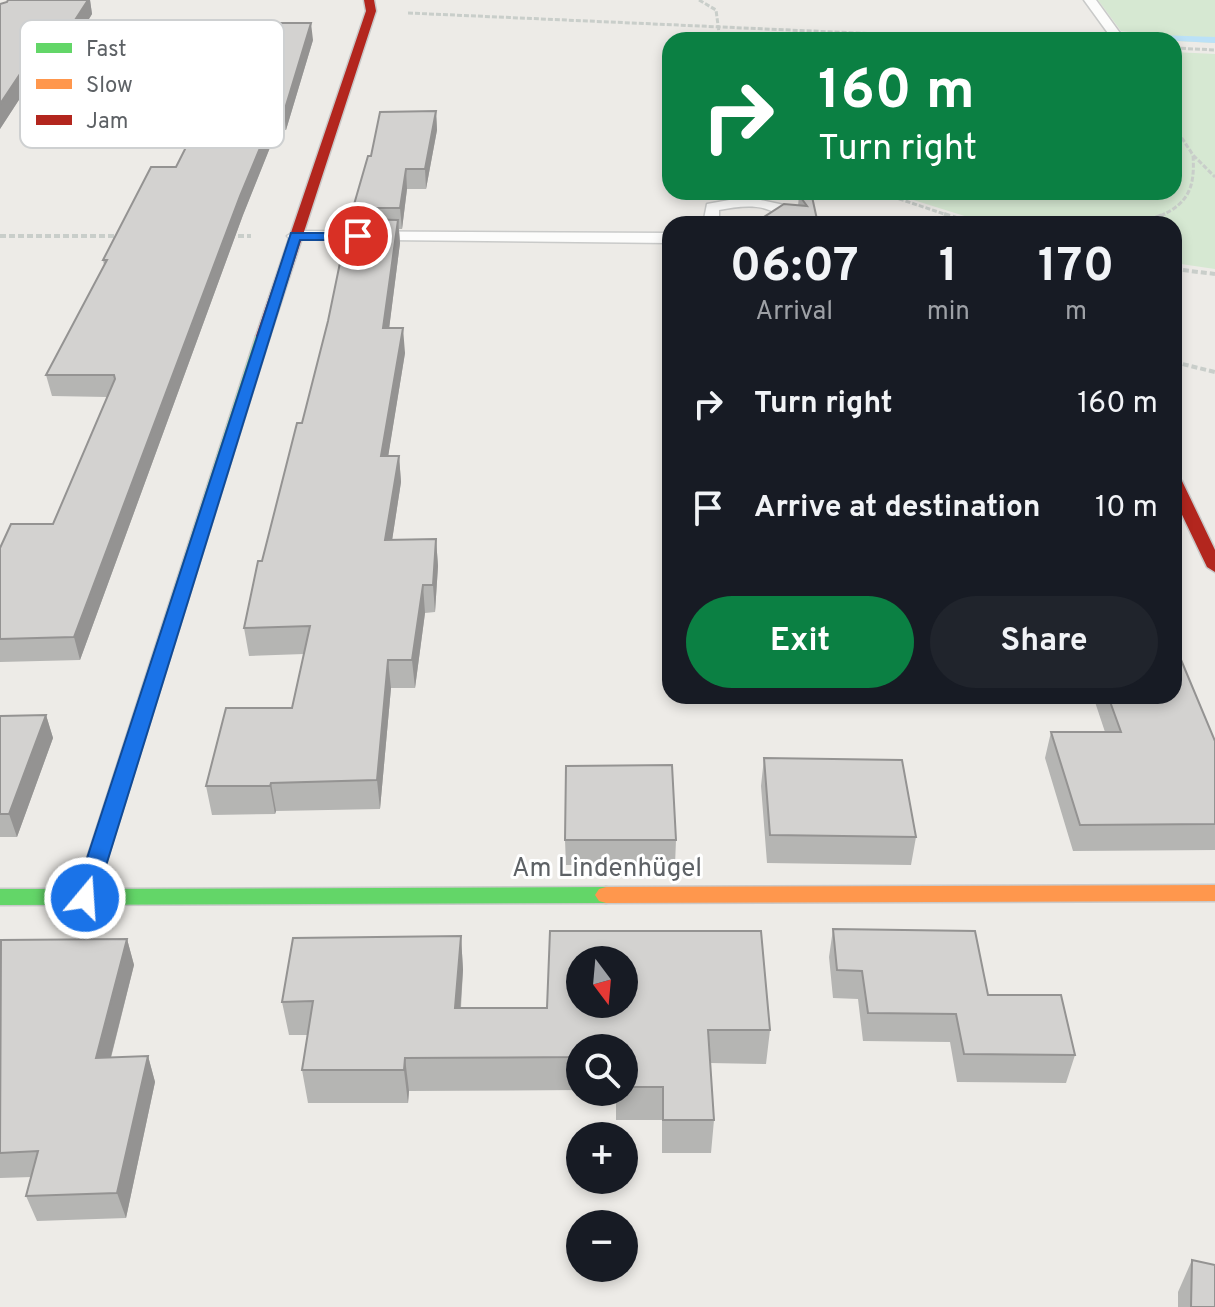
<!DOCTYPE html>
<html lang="en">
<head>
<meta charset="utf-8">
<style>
	body { margin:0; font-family:Overpass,sans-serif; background:#20242c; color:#f1f3f6; height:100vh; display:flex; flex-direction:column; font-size:30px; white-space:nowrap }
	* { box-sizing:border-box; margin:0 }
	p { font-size:26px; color:#9ea1a6 }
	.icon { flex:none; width:44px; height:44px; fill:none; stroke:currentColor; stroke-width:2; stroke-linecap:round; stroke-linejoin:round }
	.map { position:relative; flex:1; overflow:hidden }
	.sheet { position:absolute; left:662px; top:216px; width:520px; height:488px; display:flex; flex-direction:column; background:#171b24; border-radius:24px; box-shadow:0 4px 12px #0003 }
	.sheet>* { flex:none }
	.top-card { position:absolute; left:662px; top:32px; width:520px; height:168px; border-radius:24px; box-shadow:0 4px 12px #0003; background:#0b8043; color:#fff; overflow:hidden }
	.needle { width:52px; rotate:164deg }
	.buttons { position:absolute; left:566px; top:946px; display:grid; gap:16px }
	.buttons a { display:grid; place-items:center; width:72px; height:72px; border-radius:50%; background:#171b24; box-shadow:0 4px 12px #0003; font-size:40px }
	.pin { position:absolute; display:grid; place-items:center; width:68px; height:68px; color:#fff; margin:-34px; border:4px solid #fff; border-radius:50%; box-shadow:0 2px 8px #0007 }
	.me { position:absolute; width:88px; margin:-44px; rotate:18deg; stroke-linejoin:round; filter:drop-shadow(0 0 6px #0008) }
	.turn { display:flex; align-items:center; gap:28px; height:168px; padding:0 24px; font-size:36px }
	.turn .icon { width:104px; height:104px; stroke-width:2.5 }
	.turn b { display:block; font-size:56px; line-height:68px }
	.eta { display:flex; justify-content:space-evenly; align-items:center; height:136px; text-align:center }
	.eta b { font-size:48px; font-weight:700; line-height:56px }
	.cta { display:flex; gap:16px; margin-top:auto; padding:16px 24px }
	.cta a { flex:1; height:92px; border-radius:48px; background:#0b8043; color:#fff; font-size:32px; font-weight:700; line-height:92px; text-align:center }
	.cta a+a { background:#20242c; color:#f1f3f6 }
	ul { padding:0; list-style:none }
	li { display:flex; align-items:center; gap:24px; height:104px; padding:0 24px }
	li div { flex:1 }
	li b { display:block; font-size:30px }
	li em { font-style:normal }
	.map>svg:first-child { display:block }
	.green { fill:#d6e8d2 }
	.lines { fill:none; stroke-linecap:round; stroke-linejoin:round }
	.stream { fill:#bbe1f7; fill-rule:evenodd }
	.lane-casing { stroke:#c9cac9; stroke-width:3 }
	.fast-casing { stroke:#c9c9c9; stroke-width:3 }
	.slow-casing { stroke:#c9c9c9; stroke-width:3 }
	.jam-casing { stroke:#c9c9c9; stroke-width:3 }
	.path-far1 { stroke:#c9ceca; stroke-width:3; stroke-dasharray:5 2; stroke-linecap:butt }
	.path { stroke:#c9ceca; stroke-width:4; stroke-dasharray:6 3; stroke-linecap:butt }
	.lane { fill:#fcfcfb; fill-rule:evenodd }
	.fast { fill:#63d668; fill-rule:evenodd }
	.slow { fill:#ff974d; fill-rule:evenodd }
	.jam { fill:#b3261e; fill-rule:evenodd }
	.wall { fill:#b5b5b3 }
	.shaded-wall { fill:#949392 }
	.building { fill:#d3d2d0; stroke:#949392; stroke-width:2; fill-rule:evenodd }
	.route { fill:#1a73e8; stroke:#114b97; stroke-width:2 }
	.labels { text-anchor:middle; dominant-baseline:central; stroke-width:6; stroke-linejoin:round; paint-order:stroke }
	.street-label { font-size:26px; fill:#5d6165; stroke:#fff }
	.key { fill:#fff; stroke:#ced0d1; stroke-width:2 }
	.key-label { font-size:22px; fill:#5d6165 }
</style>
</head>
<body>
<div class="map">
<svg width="1215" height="1307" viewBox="0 0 1215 1307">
	<rect width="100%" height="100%" fill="#edebe7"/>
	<path class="green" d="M1098 0H1215V43L1156 40 1152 34 1121 31Z
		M726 33 918 40H728Z
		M1174 52 1215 54V269L1174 263V224H990L888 192H1174Z"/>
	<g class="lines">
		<path class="stream" d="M1157 35 1215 37V43L1160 40 1156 37Z"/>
		<g class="lane-casing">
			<path id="lane" d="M1084 0H1096L1125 40H1113Z
				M746 197 784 205 803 224H787C771 202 744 205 719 210V224H703L707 204Z
				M295 231 670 233V243L290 239 287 236Z"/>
		</g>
		<g class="fast-casing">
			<path id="fast" d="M263 332 270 336 98 889 606 887 613 889 617 895 613 901 606 903 0 905V889H77L256 336Z"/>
		</g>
		<g class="slow-casing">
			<path id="slow" d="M1215 885V901L606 903 599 901 595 895 599 889 606 887Z"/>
		</g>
		<g class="jam-casing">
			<path id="jam" d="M364 0H374L376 11 270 336 263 340 258 339 256 336 366 11Z
				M1174 476 1182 481 1215 550V572L1207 567 1174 498Z"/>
		</g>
		<path class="path-far1" d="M699 0 716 10 720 40
			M408 13 1013 40
			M1174 48 1215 50
			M1174 126 1193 155 1215 177
			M879 192 950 216
			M1160 216C1190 203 1195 185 1193 155"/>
		<path class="path" d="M944 214 975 224
			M1139 224 1165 214
			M0 236H119
			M229 236H251
			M1174 269 1215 274
			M1174 362 1215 372"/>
		<use href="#lane" class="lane"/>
		<use href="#fast" class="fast"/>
		<use href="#slow" class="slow"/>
		<use href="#jam" class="jam"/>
	</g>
	<path class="wall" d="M8 0H90L92 14 67 55H56L36 88 26 89 0 129 7 2Z
		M313 40 286 130H277L243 215 80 660 0 662V548L53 524 107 397 52 396 46 375 104 265 103 260 176 167 217 85H213L210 68Z
		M436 111 437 130 426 189H407L402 229H399L400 243 389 328 405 353 388 456H399L401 482 392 540 436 539 438 566 435 612 425 613 415 688H391L380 809 276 811 275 814 212 815 206 786 292 708 304 654 249 656 244 628 302 423 354 219 353 208 371 156Z
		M799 195 818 224 798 206Z
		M1093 696H1174L1215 741V850L1073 851 1045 758 1051 732H1105Z
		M46 715 53 738 17 837H0V716Z
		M764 758 916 837 911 865 767 863 761 786Z
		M565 840H676L675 865H566Z
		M833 929 988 995 1075 1055 1066 1083 957 1082 950 1042 863 1041 858 999 833 998 829 957Z
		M461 936 463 970 461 1008 770 1030 766 1064 710 1063 714 1120 711 1153H662V1120H616V1092H624V1048H580V1090L409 1091 408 1103H308L302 1070 308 1035H289L282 1002Z
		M127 939 134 965 111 1058 148 1056 155 1082 126 1218 37 1221 26 1196 32 1177 0 1178V942Z
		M1192 1260 1215 1307H1178V1292Z"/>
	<path class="shaded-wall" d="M88 0H90L92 14 67 55 64 37Z
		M311 23 313 40 286 130 284 112Z
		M53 38 56 55 36 88 32 71Z
		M22 71 26 89 0 129V104Z
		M436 111 437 130 426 189 425 169Z
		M275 112 277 130 243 215 80 660 74 637 240 196Z
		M406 169 407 189 402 229 400 208Z
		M398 220 400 243 386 353 383 328Z
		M403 328 405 353 384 482 381 456Z
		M399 456 401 482 388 567 385 540Z
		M436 539 438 566 435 612 433 585Z
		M423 585 425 613 415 688 412 660Z
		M388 660 391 688 380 809 377 780Z
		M46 715 53 738 17 837 9 814Z
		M271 783 276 811 275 814 270 786Z
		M461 936 463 970 458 1041 455 1008Z
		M127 939 134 965 104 1084 96 1058Z
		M148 1056 155 1082 126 1218 117 1193Z
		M405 1058 409 1091 408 1103 404 1070Z"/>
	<path class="building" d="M8 0H88L64 37 53 38 32 71H22L0 104V4L7 2Z
		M234 23H311L284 112H275L240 196 74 637 0 639V548L11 524H53L115 379 114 375H46L107 260H103L151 167H176L226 68H210Z
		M436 111 425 169H406L400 208H353L368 156H371L380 112Z
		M804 192H811L818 224H753L784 204 807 206 799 195Z
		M349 219 398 220 383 328H403L381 456H399L385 540 436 539 433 585H423L412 660H388L377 780 271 783 270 786H206L226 708H292L310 626 244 628 258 561H262L297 423H302L328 321Z
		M1174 643 1215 741V824L1080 825 1051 732H1121L1108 696H1174Z
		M46 715 9 814H0V716Z
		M764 758 902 760 916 837 770 835Z
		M672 765 676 840H565L566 766Z
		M833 929 975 931 988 995H1061L1075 1055 964 1054 956 1014 868 1013 862 971 837 970Z
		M550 931H761L770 1030H708L714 1120H663V1087H624V1048H580V1057L405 1058 404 1070H302L313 1001 282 1002 293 938 461 936 455 1008H547ZM580 960H624V1004H580Z
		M127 939 96 1058 148 1056 117 1193 26 1196 38 1151 0 1153 1 940Z
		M1192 1260 1215 1265V1307H1191Z"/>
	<path class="route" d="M291 233H358L364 236 358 240H300L96 898 85 906 74 898Z"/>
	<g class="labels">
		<g class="street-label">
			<text x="607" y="869">Am Lindenhügel</text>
		</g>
	</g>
	<rect x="20" y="20" width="264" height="128" rx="12" class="key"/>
	<rect x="36" y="43" width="36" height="10" fill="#63d668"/>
	<rect x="36" y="79" width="36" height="10" fill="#ff974d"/>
	<rect x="36" y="115" width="36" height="10" fill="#b3261e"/>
	<g class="key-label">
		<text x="86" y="56">Fast</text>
		<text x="86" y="92">Slow</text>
		<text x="86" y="128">Jam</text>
	</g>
</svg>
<div class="buttons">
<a><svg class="needle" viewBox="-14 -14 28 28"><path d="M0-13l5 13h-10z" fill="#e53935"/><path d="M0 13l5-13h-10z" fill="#9ea1a6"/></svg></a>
<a><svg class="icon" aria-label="search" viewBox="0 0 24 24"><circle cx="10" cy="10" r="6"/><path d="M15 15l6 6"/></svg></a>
<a>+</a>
<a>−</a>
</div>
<div class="pin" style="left:358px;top:236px;background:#d93025"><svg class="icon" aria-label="arrive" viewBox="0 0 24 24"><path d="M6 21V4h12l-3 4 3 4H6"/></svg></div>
<svg class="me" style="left:85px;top:898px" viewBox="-20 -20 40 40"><circle r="17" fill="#1a73e8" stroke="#fff" stroke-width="3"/><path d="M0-11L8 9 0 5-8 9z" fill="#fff"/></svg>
<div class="top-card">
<div class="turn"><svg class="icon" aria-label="right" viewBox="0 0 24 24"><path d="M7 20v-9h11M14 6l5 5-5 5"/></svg><div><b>160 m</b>Turn right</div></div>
</div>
<section class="sheet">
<div class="eta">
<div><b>06:07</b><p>Arrival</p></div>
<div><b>1</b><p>min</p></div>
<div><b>170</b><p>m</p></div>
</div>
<ul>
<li><svg class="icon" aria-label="right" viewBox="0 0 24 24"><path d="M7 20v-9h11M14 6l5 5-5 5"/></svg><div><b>Turn right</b></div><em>160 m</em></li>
<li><svg class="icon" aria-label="arrive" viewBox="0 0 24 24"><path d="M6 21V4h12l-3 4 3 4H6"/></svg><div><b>Arrive at destination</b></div><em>10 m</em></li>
</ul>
<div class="cta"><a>Exit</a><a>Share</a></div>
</section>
</div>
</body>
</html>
